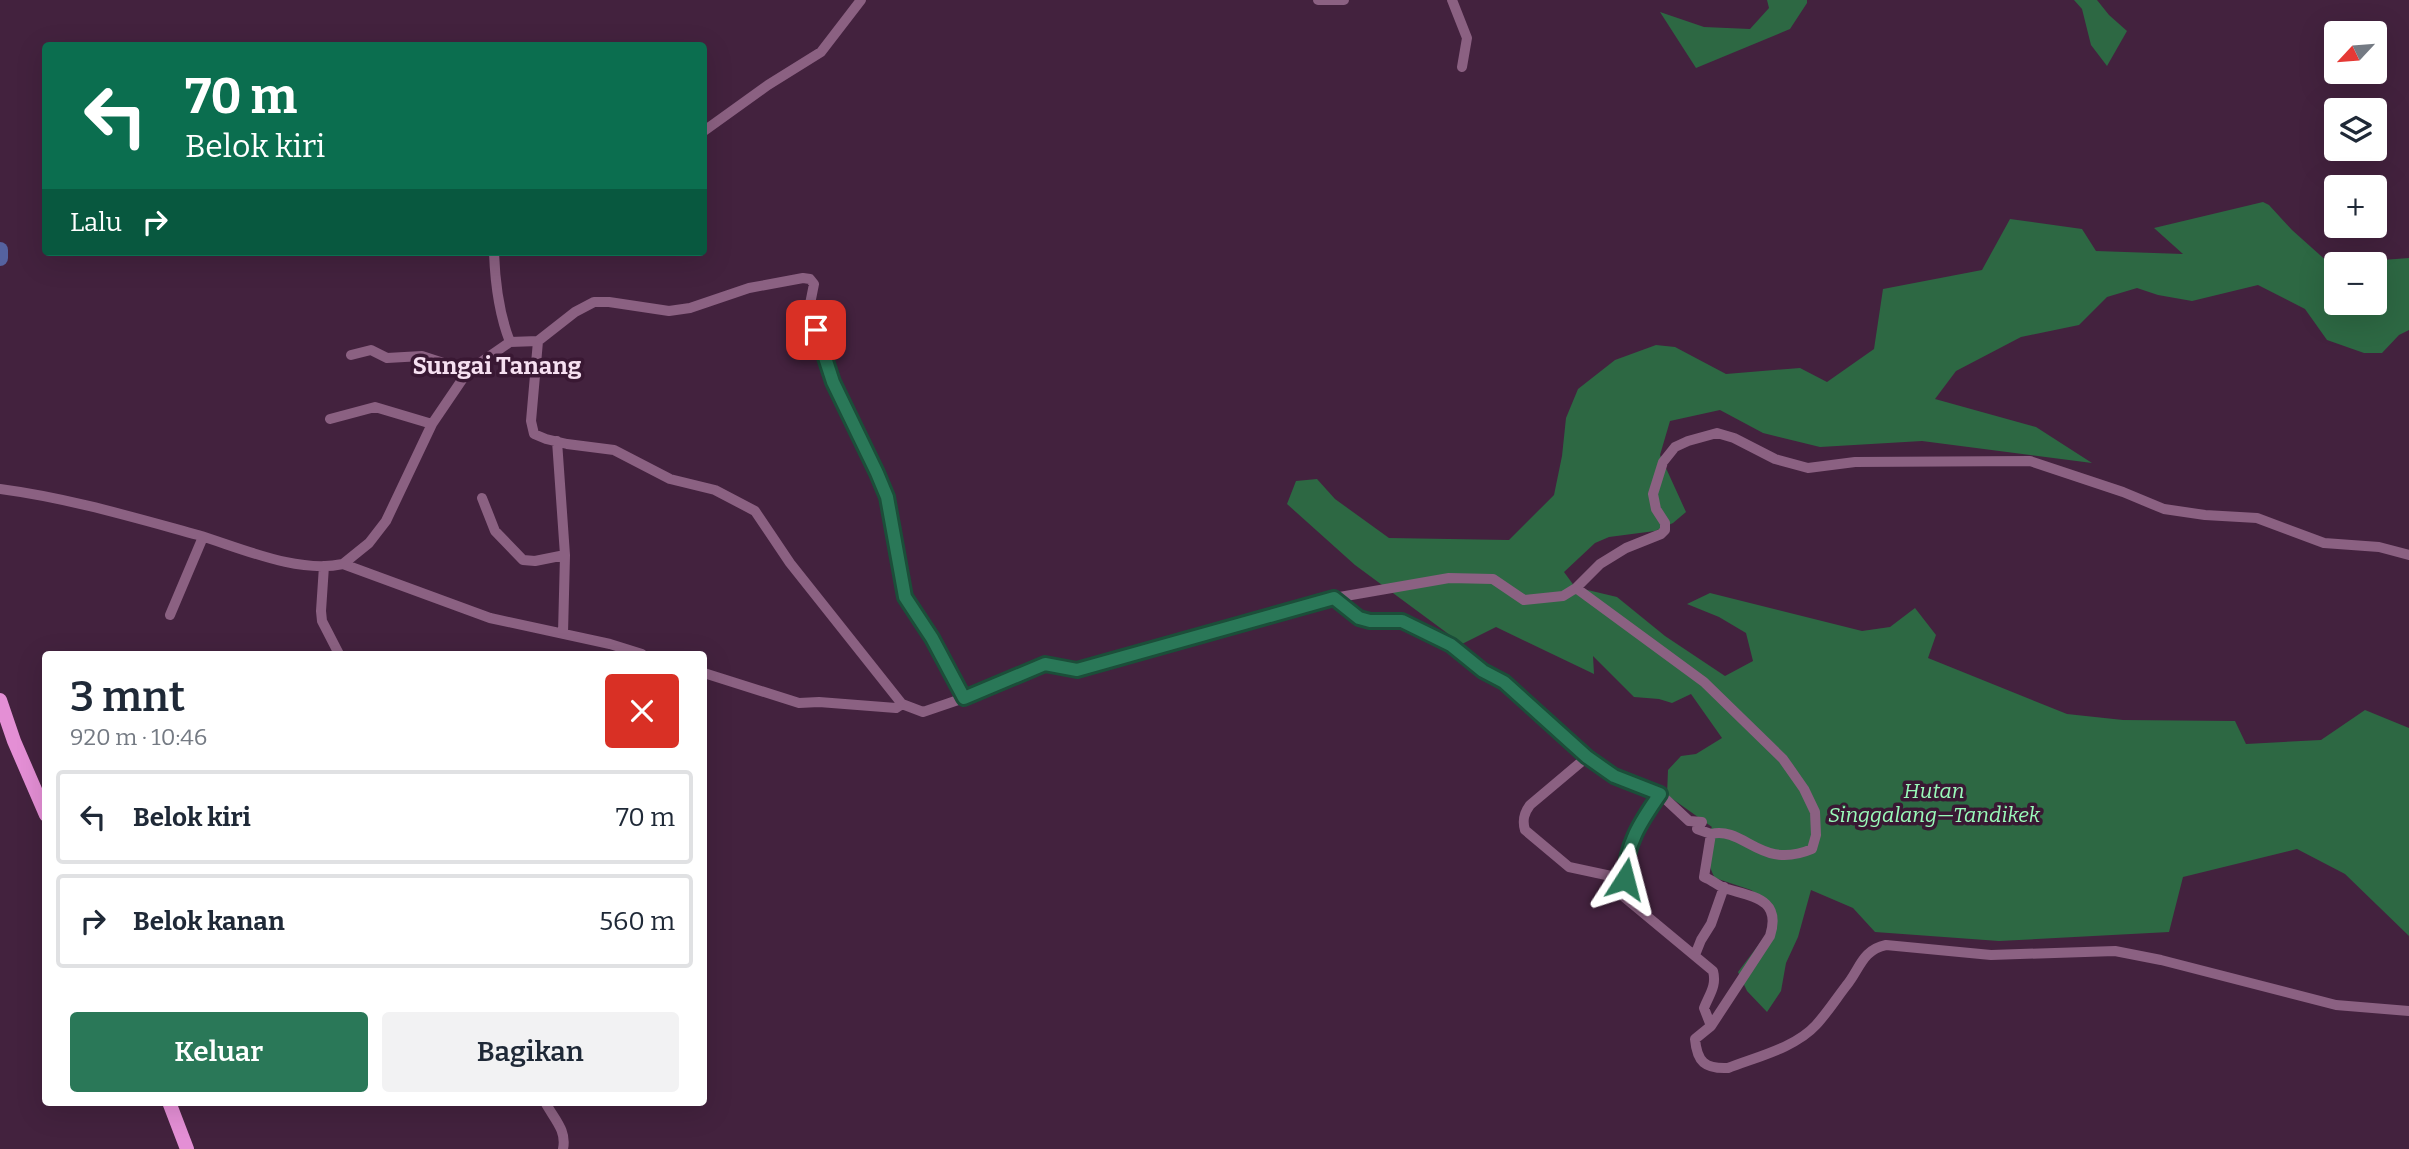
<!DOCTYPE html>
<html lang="id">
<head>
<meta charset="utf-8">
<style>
	body { margin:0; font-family:Bitter,serif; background:#f2f2f3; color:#1f2937; height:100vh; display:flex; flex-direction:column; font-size:26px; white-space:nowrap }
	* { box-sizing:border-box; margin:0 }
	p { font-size:23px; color:#747a83 }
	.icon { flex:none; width:38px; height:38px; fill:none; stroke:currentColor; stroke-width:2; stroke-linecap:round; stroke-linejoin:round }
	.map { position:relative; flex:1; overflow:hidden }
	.details { position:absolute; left:42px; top:651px; width:665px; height:455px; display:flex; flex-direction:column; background:#fff; border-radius:7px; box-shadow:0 7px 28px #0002 }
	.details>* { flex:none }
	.hud { position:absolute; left:42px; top:42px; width:665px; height:214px; border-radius:7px; box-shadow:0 7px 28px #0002; background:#0b6e4f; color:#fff; overflow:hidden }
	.needle { width:46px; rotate:244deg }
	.tools { position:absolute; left:2324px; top:21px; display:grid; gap:14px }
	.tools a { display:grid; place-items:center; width:63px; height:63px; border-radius:7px; background:#fff; box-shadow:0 7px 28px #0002; font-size:35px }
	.pin { position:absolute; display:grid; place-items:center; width:60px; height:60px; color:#fff; margin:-30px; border-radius:14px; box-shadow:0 4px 10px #0006 }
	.me { position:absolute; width:77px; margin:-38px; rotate:9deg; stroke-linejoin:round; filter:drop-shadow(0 0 5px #0008) }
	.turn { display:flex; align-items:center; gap:24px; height:147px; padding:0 28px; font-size:32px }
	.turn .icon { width:91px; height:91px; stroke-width:2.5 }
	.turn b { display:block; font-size:49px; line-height:60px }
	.then { display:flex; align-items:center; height:66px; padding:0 28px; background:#0003; gap:14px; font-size:26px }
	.round { display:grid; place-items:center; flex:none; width:74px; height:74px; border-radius:7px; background:#f2f2f3 }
	.summary { display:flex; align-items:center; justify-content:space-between; height:119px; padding:0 28px }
	h1 { font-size:42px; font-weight:600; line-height:52px }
	.primary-button { display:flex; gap:14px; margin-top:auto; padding:14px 28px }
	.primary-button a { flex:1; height:80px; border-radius:7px; background:#2a7858; color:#fff; font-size:28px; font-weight:600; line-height:80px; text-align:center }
	.primary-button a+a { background:#f2f2f3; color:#1f2937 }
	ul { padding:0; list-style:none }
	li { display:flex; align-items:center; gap:21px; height:94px; margin:0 14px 10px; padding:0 14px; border:4px solid #e0e1e3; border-radius:7px }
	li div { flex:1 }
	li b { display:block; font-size:26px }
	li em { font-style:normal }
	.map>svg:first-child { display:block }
	.green { fill:#2d6843; fill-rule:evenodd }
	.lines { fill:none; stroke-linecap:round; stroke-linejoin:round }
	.river { stroke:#55629f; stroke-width:16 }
	.minor { stroke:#8b6182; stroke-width:10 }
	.major { stroke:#e48fd5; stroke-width:14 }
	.route-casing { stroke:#1b4e39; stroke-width:18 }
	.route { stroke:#2a7858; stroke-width:12 }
	.labels { text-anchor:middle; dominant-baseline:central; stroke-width:7; stroke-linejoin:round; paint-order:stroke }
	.park-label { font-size:21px; font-style:italic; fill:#9afbba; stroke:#391833 }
	.quarter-label { font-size:24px; font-weight:bold; fill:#f6e0f1; stroke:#391833 }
</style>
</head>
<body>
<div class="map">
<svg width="2409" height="1149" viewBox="0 0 2409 1149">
	<rect width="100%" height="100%" fill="#43223e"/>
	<path class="green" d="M1767 0H1807V3L1790 29 1696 68 1660 12 1704 27 1750 29 1769 8Z
		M2074 0H2097L2109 15 2127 31 2107 66 2091 45 2082 9Z
		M2263 202 2269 205 2292 230 2330 264 2409 258V330L2399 335 2382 353H2364L2327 340 2305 309 2258 285 2192 301 2158 295 2137 288 2107 297 2079 325 2021 337 1956 371 1935 399 2036 427 2092 463 1922 441 1820 447 1763 433 1720 410 1670 421 1660 455 1686 512 1673 523 1655 531 1609 537 1595 543 1564 572 1575 587 1617 597 1665 636 1725 676 1753 661 1746 633 1719 617 1687 604 1710 593 1862 631 1890 627 1915 608 1936 635 1928 658 2067 714 2123 720 2235 721 2246 744 2321 740 2365 710 2409 728V936L2345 874 2297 849 2183 877 2169 932 1999 941 1875 932 1853 908 1811 890 1798 937 1786 963 1781 991 1767 1012 1747 991 1738 972 1766 935 1771 923 1766 900 1751 890 1715 878C1707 864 1702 841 1712 827L1667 795 1668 770 1681 756 1696 754 1722 738 1691 694 1672 703 1659 699 1634 697 1593 656 1594 674 1496 627 1462 644 1355 565 1287 504 1296 481 1317 479 1335 499 1389 538 1509 540 1554 495 1562 456 1566 418 1578 389 1615 360 1656 345 1675 347 1726 374 1800 368 1827 382 1874 349 1883 289 1982 270 2010 219 2082 229 2096 251 2183 254 2154 228ZM2336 264H2375V303H2336Z"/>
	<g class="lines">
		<path class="river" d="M0 250V258"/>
		<path class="minor" d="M1318 0H1344
			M1452 0 1467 38 1462 67
			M704 131 768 85 821 52 861 0
			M538 341 531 421 534 434 546 439 567 444 614 450 670 479 715 490 755 511 790 563 902 704
			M510 342 538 341 575 312 594 302H609L669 311 690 308 749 288 803 278 810 279 814 284 810 304 820 346 833 382 878 473 887 497 905 597 932 638 964 698
			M351 355 371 350 387 358 422 356 468 371
			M330 419 375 407 432 424
			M557 441 565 555 563 633
			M0 489C68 498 132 517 198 535 241 548 298 574 343 564L490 618 610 644 642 654
			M482 498 495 531 523 560 535 561 565 555
			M343 564 369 543 386 521 432 424 468 371 510 342C499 314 495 282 494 252
			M324 566 321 611 322 621 339 654
			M1576 588 1704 682 1783 759 1804 789 1815 812 1816 835 1812 849C1760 871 1745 826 1711 834
			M1334 598 1359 618 1370 621H1402L1451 645 1483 671 1504 682 1587 757 1614 776 1660 794 1689 821 1702 822 1697 829 1711 834 1704 877C1712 880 1717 885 1724 888 1752 897 1782 898 1770 936L1711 1026 1695 1039C1697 1062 1705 1069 1728 1068 1756 1057 1795 1048 1816 1025 1827 1013 1836 999 1846 986 1860 969 1862 950 1886 945L1991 955 2115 951 2161 960 2336 1005 2409 1011
			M170 615 203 537
			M704 673 799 703 819 702 896 708 902 704 923 712 964 698 1045 664 1077 670 1334 598 1449 578 1493 579 1524 600 1563 596 1576 588 1600 564 1626 548 1661 534 1665 530V523L1656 509 1653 494 1663 462 1675 447 1688 441 1717 433 1734 438 1775 459 1808 468 1855 462 2030 461 2123 492 2164 509 2205 515 2257 518 2324 543 2379 547 2409 555
			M1587 757 1530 805C1524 813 1522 820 1525 830L1569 867 1625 879
			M1660 794C1635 830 1621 852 1624 897L1713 971C1717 986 1709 995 1704 1008L1711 1026
			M1695 955 1701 940 1711 924 1724 887
			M545 1102C554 1119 567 1130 563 1149"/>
		<path class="major" d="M0 700 14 741 46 815
			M169 1102 187 1149"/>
	</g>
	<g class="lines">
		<g class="route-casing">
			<path id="route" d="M816 330 833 382 877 473 887 497 905 597 932 638 964 698 1045 664 1077 670 1334 598 1359 618 1370 621H1402L1451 645 1483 671 1504 682 1587 757 1614 776 1660 794C1641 821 1625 845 1625 879"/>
		</g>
		<use href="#route" class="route"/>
	</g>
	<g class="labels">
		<g class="park-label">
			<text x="1934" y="791">Hutan<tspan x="1934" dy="24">Singgalang—Tandikek</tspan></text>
		</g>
		<g class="quarter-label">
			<text x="497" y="366">Sungai Tanang</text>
		</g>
	</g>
</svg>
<div class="tools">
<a><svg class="needle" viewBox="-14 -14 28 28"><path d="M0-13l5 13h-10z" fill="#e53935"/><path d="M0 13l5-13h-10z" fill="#747a83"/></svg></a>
<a><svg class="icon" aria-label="layers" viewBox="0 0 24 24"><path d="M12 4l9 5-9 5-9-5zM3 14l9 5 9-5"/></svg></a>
<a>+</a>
<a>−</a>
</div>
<div class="pin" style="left:816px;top:330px;background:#d93025"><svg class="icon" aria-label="arrive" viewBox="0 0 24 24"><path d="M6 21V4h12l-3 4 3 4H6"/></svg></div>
<svg class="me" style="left:1625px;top:879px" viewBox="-20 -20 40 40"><path d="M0-17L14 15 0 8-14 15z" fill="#2a7858" stroke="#fff" stroke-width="4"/></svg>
<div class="hud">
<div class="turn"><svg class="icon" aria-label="left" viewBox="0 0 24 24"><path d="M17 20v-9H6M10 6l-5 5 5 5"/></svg><div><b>70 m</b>Belok kiri</div></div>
<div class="then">Lalu<svg class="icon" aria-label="right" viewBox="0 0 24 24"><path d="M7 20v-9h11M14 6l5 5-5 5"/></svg></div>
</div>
<section class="details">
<div class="summary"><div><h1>3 mnt</h1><p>920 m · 10:46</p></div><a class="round" style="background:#d93025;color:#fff"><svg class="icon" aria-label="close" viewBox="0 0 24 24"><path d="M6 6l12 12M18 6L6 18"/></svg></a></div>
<ul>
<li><svg class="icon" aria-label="left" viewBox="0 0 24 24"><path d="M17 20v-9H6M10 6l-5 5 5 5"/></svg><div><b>Belok kiri</b></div><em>70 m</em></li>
<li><svg class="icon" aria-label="right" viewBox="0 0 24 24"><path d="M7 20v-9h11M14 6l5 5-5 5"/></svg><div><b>Belok kanan</b></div><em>560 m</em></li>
</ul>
<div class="primary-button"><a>Keluar</a><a>Bagikan</a></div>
</section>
</div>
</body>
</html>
